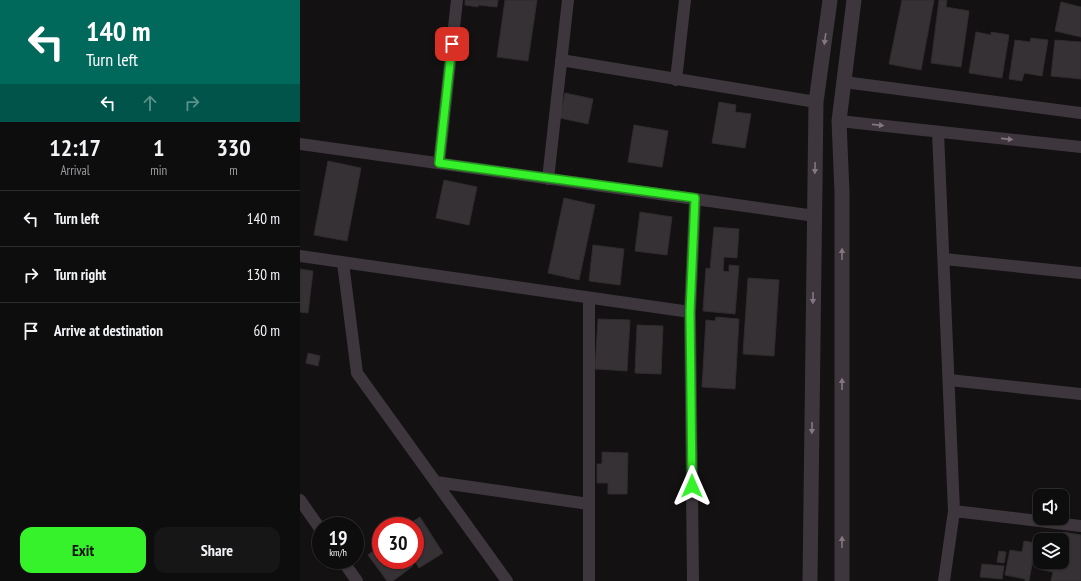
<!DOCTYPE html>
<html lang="en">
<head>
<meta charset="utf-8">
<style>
	body { margin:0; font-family:"PT Sans Narrow",sans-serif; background:#171617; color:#f1f3f6; height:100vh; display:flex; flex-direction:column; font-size:15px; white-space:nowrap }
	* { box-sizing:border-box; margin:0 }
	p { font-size:13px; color:#9b9c9e }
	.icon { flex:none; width:22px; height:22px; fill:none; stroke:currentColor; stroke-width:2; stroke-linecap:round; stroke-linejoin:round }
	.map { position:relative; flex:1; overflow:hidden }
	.side { display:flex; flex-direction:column; background:#0e0d0e; width:300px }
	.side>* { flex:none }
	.hud { background:#00695c; color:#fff; overflow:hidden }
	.tools { position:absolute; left:733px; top:489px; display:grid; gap:8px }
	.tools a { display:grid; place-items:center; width:36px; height:36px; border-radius:8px; background:#0e0d0e; box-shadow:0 1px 3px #0004,0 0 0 1px #2e2d2e; font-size:20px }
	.speed { position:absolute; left:12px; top:517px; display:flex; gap:8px; font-size:20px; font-weight:700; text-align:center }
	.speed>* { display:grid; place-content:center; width:52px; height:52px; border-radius:50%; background:#0e0d0e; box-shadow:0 1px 3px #0004,0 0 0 1px #2e2d2e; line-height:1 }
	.speed small { font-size:10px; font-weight:400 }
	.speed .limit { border:6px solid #d22; background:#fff; color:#111 }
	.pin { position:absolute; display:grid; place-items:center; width:34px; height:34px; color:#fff; margin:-17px; border-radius:8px; box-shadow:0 2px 6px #0006 }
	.me { position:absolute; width:44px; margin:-22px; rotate:0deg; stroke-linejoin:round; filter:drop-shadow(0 0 3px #0008) }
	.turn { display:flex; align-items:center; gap:14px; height:84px; padding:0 20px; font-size:18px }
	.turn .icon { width:52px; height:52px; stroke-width:2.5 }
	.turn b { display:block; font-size:28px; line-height:34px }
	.lanes { display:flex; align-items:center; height:38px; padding:0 20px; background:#0003; justify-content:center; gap:20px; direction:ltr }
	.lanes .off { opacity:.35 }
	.eta { display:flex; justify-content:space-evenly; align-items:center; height:68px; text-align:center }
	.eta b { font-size:24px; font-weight:700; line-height:28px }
	.button { display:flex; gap:8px; margin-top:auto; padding:8px 20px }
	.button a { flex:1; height:46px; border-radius:12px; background:#35f22a; color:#111; font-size:16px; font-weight:700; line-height:46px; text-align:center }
	.button a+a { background:#171617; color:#f1f3f6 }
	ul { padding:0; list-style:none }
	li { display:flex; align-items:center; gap:12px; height:56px; padding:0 20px; border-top:1px solid #2e2d2e }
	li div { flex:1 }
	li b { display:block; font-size:15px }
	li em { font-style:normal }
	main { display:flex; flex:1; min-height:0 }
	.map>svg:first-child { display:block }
	.building { fill:#353134; stroke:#2f2b2e }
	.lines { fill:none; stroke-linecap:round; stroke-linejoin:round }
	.minor { stroke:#3d363c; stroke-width:12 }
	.tertiary { stroke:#3d363c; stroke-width:15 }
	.oneway { fill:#847783 }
	.route-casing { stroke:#229d1b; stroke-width:10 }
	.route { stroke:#35f22a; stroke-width:7 }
</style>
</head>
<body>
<main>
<section class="side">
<div class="hud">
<div class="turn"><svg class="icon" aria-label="left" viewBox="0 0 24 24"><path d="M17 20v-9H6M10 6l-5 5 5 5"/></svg><div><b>140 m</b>Turn left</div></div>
<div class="lanes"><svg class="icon" aria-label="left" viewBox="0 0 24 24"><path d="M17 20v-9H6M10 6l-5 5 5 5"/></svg><svg class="icon off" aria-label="ahead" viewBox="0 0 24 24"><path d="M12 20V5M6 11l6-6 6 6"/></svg><svg class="icon off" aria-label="right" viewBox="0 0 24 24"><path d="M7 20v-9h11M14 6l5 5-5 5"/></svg></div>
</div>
<div class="eta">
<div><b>12:17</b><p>Arrival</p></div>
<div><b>1</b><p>min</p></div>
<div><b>330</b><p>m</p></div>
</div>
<ul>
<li><svg class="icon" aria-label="left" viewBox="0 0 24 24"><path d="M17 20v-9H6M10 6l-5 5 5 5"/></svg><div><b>Turn left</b></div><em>140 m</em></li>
<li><svg class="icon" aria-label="right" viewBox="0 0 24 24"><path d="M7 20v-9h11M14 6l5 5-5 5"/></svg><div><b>Turn right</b></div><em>130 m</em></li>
<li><svg class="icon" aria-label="arrive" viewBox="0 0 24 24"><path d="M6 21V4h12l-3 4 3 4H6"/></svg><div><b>Arrive at destination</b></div><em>60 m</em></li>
</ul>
<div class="button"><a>Exit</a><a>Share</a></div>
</section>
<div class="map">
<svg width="781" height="581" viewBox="0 0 781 581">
	<rect width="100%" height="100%" fill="#131112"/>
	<path class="building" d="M165 0H198L197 7 178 5V7L165 5Z
		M205 0H237L228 61 197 57Z
		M602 0H634L621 70 589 64Z
		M639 0H647L646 7 669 11 661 67 631 63Z
		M761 2 781 7V37L755 31Z
		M676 32 691 35V32L709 35 702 78 669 73Z
		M731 38 748 40 742 76 724 73 722 81 709 79 715 40 730 42Z
		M755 40 781 42V79L751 76Z
		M265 93 293 99 288 124 260 118Z
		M419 102 436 105 435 112 451 114 445 148 412 143Z
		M334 125 368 131 362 167 328 162Z
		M28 161 61 168 47 241 14 235Z
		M144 180 177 187 169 225 136 218Z
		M264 198 295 205 279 280 248 273Z
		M340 212 372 217 367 255 335 251Z
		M414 227 439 229 437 258 424 257 423 271 429 272V265L439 266 435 314 403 311 406 268 410 269Z
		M293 245 324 249 320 285 289 281Z
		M0 269 13 271 8 313 0 312Z
		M448 278 479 280 474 356 443 354Z
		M416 317 439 319 435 389 402 387 406 320 415 321Z
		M298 319 330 320 327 371 295 369Z
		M337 325 363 326 361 374 335 373Z
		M8 353 20 356 18 366 6 363Z
		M302 452 328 453 327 494H308V483H297V464H302Z
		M120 517 143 553 119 568 114 560 118 557 115 552V526H106Z
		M746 532 763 535V532L781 535V581H751L753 572 738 569 740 560V562H762V540H744Z
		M724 541 736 543 729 581H725V579L705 575 710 550 722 552Z
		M81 545V560H109L113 566 93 581H87L68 555Z
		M699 551 706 552 704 563 697 562Z
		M682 564 704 566 702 579 680 577Z"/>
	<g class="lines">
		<path class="minor" d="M261 60 516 102
			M376 80 385 0
			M544 82 781 113
			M539 121 781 147
			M638 132 654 511 644 581
			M0 144 395 199 515 216
			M139 163 157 0
			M248 179 268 0
			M0 256 390 312
			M644 259 781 273
			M43 263 57 373 207 581
			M649 380 781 394
			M136 482 289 504
			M0 500 21 530
			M654 511 781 526
			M42 560 57 581
			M289 581V298
			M393 581 390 312 395 199"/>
		<path class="tertiary" d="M510 581 516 102 530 0
			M542 581V192L539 121 554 0"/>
	</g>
	<defs><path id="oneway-solid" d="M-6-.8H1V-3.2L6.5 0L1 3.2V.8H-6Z"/></defs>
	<g class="oneway">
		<use href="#oneway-solid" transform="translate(525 39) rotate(98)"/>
		<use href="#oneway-solid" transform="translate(578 125) rotate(6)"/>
		<use href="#oneway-solid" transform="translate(707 139) rotate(6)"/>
		<use href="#oneway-solid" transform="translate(515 168) rotate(91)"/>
		<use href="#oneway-solid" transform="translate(542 254) rotate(-90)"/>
		<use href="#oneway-solid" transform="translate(513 298) rotate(91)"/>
		<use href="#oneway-solid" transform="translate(542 384) rotate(-90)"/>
		<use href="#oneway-solid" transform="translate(512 428) rotate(91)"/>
		<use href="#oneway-solid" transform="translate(542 542) rotate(-90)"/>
	</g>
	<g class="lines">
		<g class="route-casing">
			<path id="route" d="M152 44 139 163 395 198 390 312 392 486"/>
		</g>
		<use href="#route" class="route"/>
	</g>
</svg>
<div class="tools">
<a><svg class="icon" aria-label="sound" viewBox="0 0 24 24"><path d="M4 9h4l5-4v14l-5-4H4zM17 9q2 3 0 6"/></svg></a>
<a><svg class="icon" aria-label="layers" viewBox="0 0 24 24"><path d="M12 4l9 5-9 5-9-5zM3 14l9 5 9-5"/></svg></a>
</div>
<div class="speed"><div>19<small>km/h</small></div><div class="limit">30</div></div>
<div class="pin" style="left:152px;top:44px;background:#d93025"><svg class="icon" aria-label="arrive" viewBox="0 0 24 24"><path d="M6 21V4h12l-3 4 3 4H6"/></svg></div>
<svg class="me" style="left:392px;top:486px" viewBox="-20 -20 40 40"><path d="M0-17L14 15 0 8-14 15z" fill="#35f22a" stroke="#fff" stroke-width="4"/></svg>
</div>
</main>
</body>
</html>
